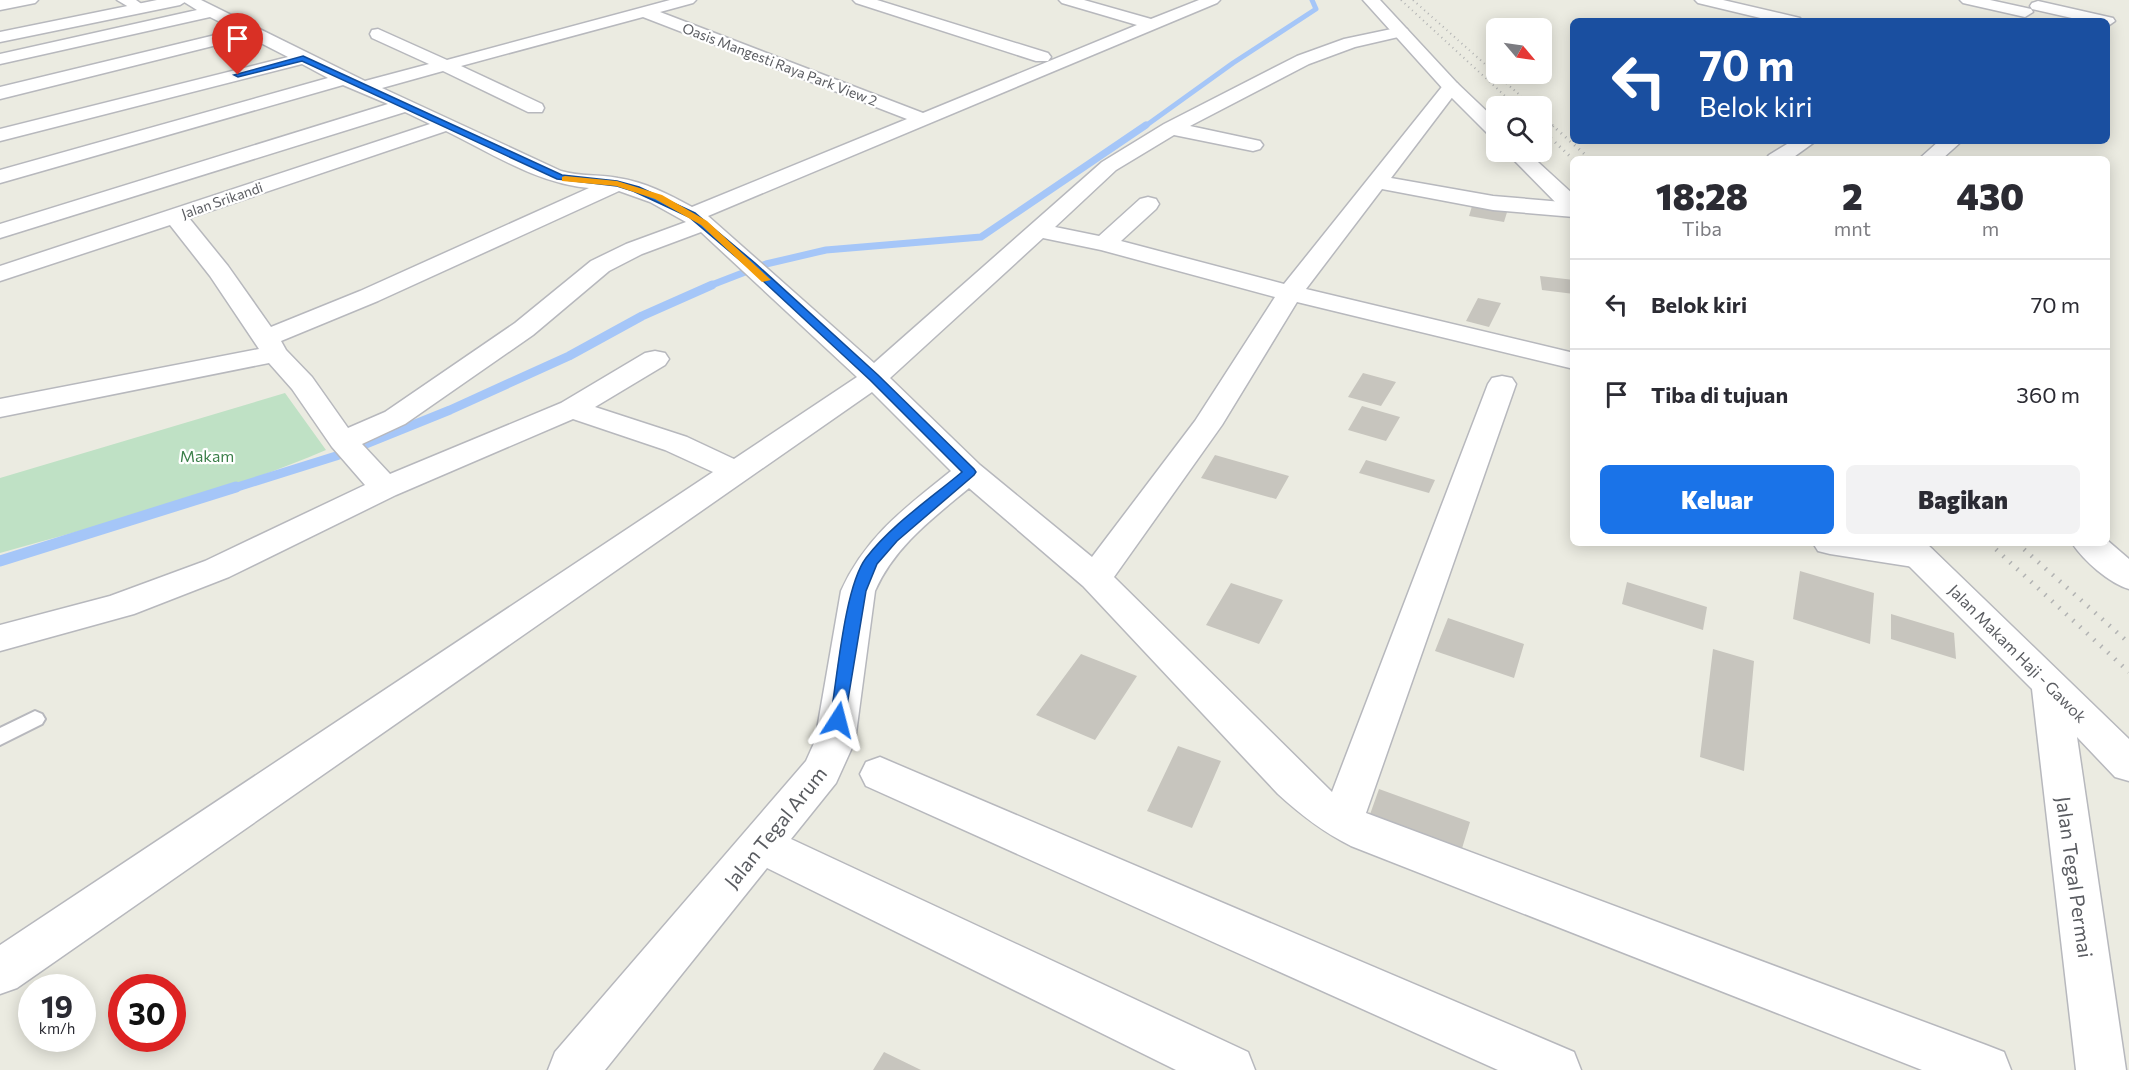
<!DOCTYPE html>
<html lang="id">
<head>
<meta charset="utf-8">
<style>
	body { margin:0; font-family:Commissioner,sans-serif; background:#f2f2f3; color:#2b2b33; height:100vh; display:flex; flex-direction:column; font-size:22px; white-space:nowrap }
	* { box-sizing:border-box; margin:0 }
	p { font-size:20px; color:#7c7c81 }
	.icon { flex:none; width:33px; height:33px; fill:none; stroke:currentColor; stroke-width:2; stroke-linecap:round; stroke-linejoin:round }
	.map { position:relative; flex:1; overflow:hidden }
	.sheet { position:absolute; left:1570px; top:156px; width:540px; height:390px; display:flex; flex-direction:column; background:#fff; border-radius:9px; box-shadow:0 3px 15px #0003 }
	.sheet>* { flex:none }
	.banner { position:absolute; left:1570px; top:18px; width:540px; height:126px; border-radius:9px; box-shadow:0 3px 15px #0003; background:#1a4fa0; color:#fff; overflow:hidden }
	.needle { width:39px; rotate:119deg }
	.tools { position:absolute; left:1486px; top:18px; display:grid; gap:12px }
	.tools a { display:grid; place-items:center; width:66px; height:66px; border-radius:9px; background:#fff; box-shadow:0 3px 15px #0003; font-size:30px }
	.speed { position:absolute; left:18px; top:974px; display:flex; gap:12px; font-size:30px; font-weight:700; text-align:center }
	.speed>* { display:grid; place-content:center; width:78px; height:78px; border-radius:50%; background:#fff; box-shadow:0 3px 15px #0003; line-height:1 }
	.speed small { font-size:15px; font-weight:400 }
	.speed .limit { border:9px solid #d22; background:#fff; color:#111 }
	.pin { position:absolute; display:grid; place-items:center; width:51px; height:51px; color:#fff; margin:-62px -26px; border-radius:50% 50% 50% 0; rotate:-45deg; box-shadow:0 0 6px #0007 }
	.pin .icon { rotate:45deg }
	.me { position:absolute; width:66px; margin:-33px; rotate:9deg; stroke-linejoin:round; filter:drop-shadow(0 0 4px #0008) }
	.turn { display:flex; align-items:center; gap:21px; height:126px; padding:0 30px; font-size:27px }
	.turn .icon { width:78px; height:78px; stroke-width:2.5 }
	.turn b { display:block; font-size:42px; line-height:51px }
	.eta { display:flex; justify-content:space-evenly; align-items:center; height:102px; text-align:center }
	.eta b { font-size:36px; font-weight:800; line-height:42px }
	.cta { display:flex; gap:12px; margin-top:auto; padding:12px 30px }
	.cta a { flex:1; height:69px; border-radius:9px; background:#1a73e8; color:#fff; font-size:24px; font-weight:800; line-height:69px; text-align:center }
	.cta a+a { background:#f2f2f3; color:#2b2b33 }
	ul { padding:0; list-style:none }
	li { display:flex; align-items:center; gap:18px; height:90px; padding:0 30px; border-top:2px solid #e1e1e2 }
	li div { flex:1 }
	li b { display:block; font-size:22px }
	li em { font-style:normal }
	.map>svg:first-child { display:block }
	.green { fill:#bfe1c5 }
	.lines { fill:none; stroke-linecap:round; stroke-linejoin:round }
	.stream-far3 { stroke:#a5c6f8; stroke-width:5 }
	.stream-far2 { stroke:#a5c6f8; stroke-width:7 }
	.stream-far1 { stroke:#a5c6f8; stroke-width:9 }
	.stream { stroke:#a5c6f8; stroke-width:11 }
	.building { fill:#c7c5be }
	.service-casing { stroke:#b7b8bd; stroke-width:4 }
	.minor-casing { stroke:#b7b8bd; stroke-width:3 }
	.tertiary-casing { stroke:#b7b8bd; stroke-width:3 }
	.service { fill:#fff; fill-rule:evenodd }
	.minor { fill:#fff; fill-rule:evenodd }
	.tertiary { fill:#fff; fill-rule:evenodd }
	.rail-far2 { stroke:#b2b3b3; stroke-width:2; stroke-dasharray:1 4; stroke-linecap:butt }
	.rail-far1 { stroke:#b2b3b3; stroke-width:3; stroke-dasharray:1 5; stroke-linecap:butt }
	.rail { stroke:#b2b3b3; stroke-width:4.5; stroke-dasharray:1.5 8; stroke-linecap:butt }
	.route { fill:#1a73e8; stroke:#114b97; stroke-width:1.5 }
	.slow { fill:#f59e0b }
	.labels { text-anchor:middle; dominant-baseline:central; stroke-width:4.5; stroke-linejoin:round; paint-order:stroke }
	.far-street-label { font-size:14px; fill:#5a5c61; stroke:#fff }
	.park-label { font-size:16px; fill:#3b7f49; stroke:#fff }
	.street-label { font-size:16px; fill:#5a5c61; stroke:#fff }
	.near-street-label { font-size:20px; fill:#5a5c61; stroke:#fff }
</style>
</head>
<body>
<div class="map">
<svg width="2129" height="1070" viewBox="0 0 2129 1070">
	<rect width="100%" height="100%" fill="#ebebe1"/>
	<path class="green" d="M285 393 326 450C221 495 110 522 0 553V478Z"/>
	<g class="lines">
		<path class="stream-far3" d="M1144 127 1233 63 1316 9 1312 0"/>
		<path class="stream-far2" d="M709 286 766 264 826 250 981 237 1146 125"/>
		<path class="stream-far1" d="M231 489 336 456 450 410 569 356 642 316 712 285"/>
		<path class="stream" d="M0 561 236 487"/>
	</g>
	<path class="building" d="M1473 203 1508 209 1504 222 1469 216Z
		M1540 276 1574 280V294L1542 290Z
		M1478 298 1501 303 1489 327 1466 321Z
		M1363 373 1396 382 1381 406 1348 397Z
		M1362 406 1400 417 1386 441 1348 430Z
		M1215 455 1289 476 1276 499 1201 478Z
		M1366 460 1435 480 1429 493 1359 473Z
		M1800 571 1874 593 1870 644 1793 619Z
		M1627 582 1707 607 1703 630 1622 604Z
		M1231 583 1283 600 1259 644 1206 625Z
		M1891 614 1954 633 1956 659 1891 639Z
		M1448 618 1524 644 1514 678 1435 651Z
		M1713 649 1754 661 1744 771 1700 757Z
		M1081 654 1137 676 1095 740 1036 715Z
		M1178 746 1221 761 1192 828 1147 811Z
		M1379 789 1470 822 1460 855 1368 820Z
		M884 1052 921 1070H873Z"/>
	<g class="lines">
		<g class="service-casing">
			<path id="service" d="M35 711 42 714 45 719 42 724 0 745V728Z"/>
		</g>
		<g class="minor-casing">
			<path id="minor" d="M0 0H38L35 3 0 10Z
				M117 0H136L147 8 139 13Z
				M181 0H201L365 81 429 64 372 38 370 34 372 30 378 29 447 60 670 0H696L693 3 660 12 923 113 1137 25 1062 3 1059 0H1084L1151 19 1199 0H1220L1217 3 708 216 874 363 1102 162 1164 124 1297 56 1344 39 1401 27 1407 29 1409 32 1407 35 1355 47 1309 64 1190 126 1260 141 1263 145 1260 149 1253 151 1174 135 1116 170 1055 227 1099 236 1140 199 1148 197 1156 199 1159 204 1156 209 1121 241 1284 284 1445 83H1457L1460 87 1457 91 1391 178 1493 196 1574 203V217L1493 210 1382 189 1306 289 1574 353V369L1297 302 1222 425 1114 577 1332 792 1488 384 1492 378 1502 376 1512 378 1516 384 1366 813 1986 1045 2004 1052 2011 1070H1922L1351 846C1323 832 1301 815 1278 794L1083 586 969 488C932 519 895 546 875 591L855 741 836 783 791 839 1248 1052 1255 1070H1176L767 868 605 1070H548L555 1052 806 761 815 741 841 591C866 536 905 508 951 471L872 392 17 988 0 994V945L713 472 665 450 573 419 396 495 229 577 134 614 0 651V625L110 596 205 561 365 485 332 447 292 389 269 363 0 417V399L259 349 210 276 170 225 0 281V266L430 124 405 112 0 238V224L388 104 343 85 0 183V170L328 78 302 64 0 141V129L288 57 249 37 0 99V87L236 30 210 17 0 64V54L197 10ZM643 17 907 119 692 207C668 194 645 182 618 178 599 174 580 177 561 171L382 88 443 71 528 112H542L544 108 542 104 461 66ZM446 131C491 153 538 184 589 188L360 291 271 327 228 266 189 218ZM619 191 650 202 686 222 626 244 591 261 515 323 385 412 348 428 312 377 286 350 281 341 378 301ZM701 232 857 377 734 459 687 437 595 407 665 365 669 359 665 353 655 351 645 353 561 403 390 474 362 444 405 424 533 335 609 271 642 254ZM1043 238 1101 250 1275 297 1195 421 1092 557 980 465 890 378Z
				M853 0H877L1048 53 1051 57 1048 61H1036L856 3Z
				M1695 0H1723L1800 18 1802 21H1773L1698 3Z
				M1960 0H1990L2031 9 2033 12 2025 17 1963 3Z
				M2038 1 2113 18 2115 21 2108 26V21H2085L2032 9 2030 6 2032 3Z
				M1792 141H1816L1791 159H1766L1769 155Z
				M1939 141H1962L1942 159H1919Z
				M2108 541 2129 559V589C2109 583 2084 561 2072 543H2108Z
				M1813 543H1902L1932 549 1937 557 1932 565 1920 568 1830 554 1818 551Z
				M880 757 1574 1052 1581 1070H1498L866 786 860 774 866 762Z"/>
		</g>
		<g class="tertiary-casing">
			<path id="tertiary" d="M157 0H188L180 5 0 42V32Z
				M1363 0H1380L1457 83 1497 121V138L1490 136 1445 91Z
				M1506 152H1527L1574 195V215L1566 213Z
				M1889 543H1926L2129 739V781L2115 777 2077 737 2126 1070H2076L2032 689 1894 551Z"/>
		</g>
		<use href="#service" class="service"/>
		<use href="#minor" class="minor"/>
		<use href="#tertiary" class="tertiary"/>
		<path class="rail-far2" d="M1401 0 1516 106
			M1413 0 1532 106
			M1542 116 1554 127"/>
		<path class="rail-far1" d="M1552 125 1590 159
			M1542 130 1574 160"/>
		<path class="rail" d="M1989 543 2129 672
			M2017 543 2129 643"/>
	</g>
	<path class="route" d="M303 56 562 175 617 181 639 187 695 213 755 263 878 375 974 469 976 472 974 475 897 541 877 564 866 591 844 724 838 726 833 724 830 720C837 682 844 587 866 558 891 525 930 499 962 472L870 380 748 267 689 217 633 191 617 186 557 179 302 61 238 77 234 75Z"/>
	<path class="slow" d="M565 176 617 181 662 195 707 221 771 280 762 282 701 225 655 199 616 186 562 181V177Z"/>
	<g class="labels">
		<g class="far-street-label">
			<text transform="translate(780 64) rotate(21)">Oasis Mangesti Raya Park View 2</text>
			<text transform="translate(222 200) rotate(-19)">Jalan Srikandi</text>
		</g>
		<g class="park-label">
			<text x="207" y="455">Makam</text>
		</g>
		<g class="street-label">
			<text transform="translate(2018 653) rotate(45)">Jalan Makam Haji - Gawok</text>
		</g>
		<g class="near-street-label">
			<text transform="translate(775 827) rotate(-51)">Jalan Tegal Arum</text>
			<text transform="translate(2075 877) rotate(82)">Jalan Tegal Permai</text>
		</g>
	</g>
</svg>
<div class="tools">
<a><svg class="needle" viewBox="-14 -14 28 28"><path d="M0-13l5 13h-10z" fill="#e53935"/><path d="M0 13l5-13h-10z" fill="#7c7c81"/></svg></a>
<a><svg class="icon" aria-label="search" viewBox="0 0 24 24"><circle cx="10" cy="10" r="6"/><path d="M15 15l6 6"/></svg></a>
</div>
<div class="speed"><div>19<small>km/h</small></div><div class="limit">30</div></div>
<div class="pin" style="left:238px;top:75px;background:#d93025"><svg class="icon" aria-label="arrive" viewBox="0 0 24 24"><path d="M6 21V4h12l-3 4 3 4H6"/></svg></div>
<svg class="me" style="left:838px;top:720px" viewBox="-20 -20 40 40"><path d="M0-17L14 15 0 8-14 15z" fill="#1a73e8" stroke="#fff" stroke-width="4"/></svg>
<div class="banner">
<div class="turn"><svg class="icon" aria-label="left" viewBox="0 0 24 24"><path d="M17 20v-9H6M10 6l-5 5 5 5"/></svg><div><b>70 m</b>Belok kiri</div></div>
</div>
<section class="sheet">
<div class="eta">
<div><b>18:28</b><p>Tiba</p></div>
<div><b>2</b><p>mnt</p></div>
<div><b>430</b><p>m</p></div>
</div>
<ul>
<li><svg class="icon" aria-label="left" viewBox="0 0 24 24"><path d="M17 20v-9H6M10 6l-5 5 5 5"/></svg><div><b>Belok kiri</b></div><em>70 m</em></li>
<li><svg class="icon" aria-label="arrive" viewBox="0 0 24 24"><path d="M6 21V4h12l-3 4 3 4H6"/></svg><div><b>Tiba di tujuan</b></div><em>360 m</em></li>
</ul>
<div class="cta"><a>Keluar</a><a>Bagikan</a></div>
</section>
</div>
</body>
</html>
